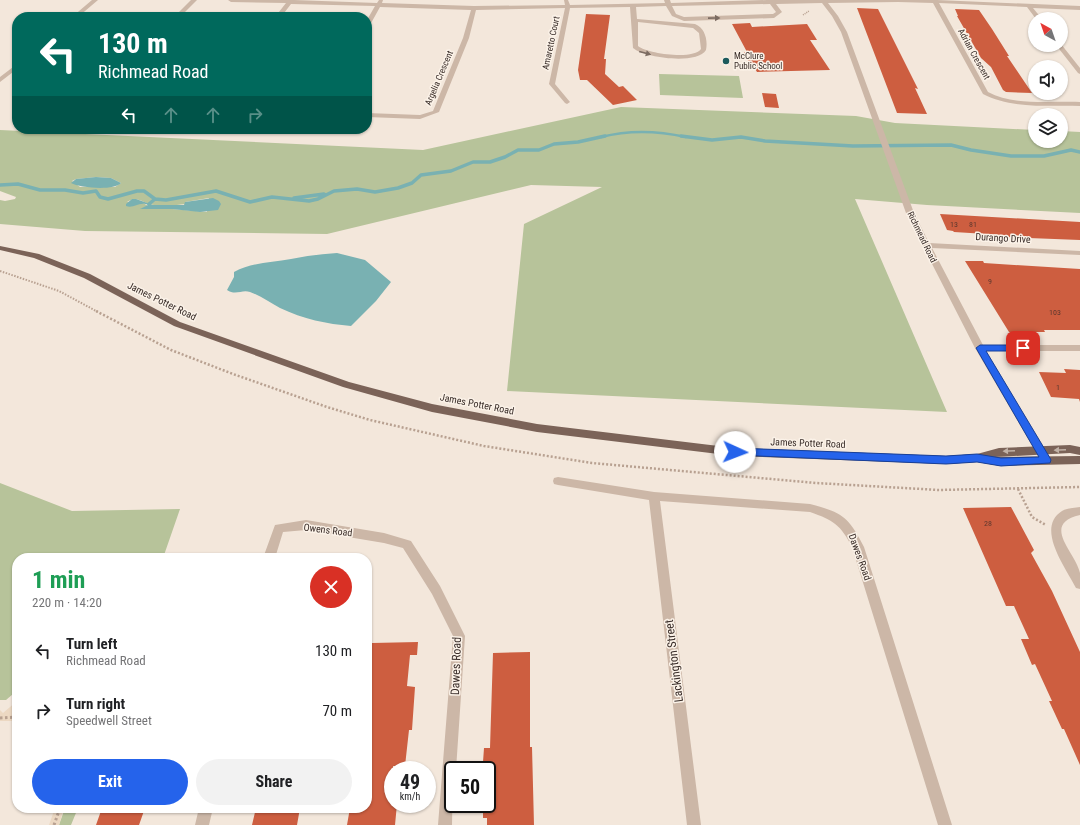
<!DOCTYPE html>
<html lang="en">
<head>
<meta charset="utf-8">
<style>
	body { margin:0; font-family:"Roboto Condensed",sans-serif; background:#f2f2f2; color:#202124; height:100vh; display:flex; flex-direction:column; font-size:15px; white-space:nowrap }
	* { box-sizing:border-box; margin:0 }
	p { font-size:13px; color:#757577 }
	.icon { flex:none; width:22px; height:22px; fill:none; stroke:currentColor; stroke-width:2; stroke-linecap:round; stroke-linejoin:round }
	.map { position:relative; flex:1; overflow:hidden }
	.drawer { position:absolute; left:12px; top:553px; width:360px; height:260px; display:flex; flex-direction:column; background:#fff; border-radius:16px; box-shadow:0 1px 3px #0004 }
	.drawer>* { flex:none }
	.top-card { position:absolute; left:12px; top:12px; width:360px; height:122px; border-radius:16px; box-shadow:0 1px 3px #0004; background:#00695c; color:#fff; overflow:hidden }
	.needle { width:26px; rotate:320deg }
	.controls { position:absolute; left:1028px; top:12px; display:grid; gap:8px }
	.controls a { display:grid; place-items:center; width:40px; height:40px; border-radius:50%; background:#fff; box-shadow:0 1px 3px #0004; font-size:20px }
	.speed { position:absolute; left:384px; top:761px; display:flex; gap:8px; font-size:20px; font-weight:700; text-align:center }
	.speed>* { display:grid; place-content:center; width:52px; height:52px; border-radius:50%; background:#fff; box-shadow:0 1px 3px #0004; line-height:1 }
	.speed small { font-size:10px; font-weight:400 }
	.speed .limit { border:2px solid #111; border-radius:6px; background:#fff; color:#111 }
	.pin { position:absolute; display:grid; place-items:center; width:34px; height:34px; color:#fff; margin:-17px; border-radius:8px; box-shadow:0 2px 6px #0006 }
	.me { position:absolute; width:44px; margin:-22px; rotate:92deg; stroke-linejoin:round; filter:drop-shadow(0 0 3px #0008) }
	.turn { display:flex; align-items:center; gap:14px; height:84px; padding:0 20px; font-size:18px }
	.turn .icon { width:52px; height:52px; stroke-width:2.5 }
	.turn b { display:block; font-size:28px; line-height:34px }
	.lanes { display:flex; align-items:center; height:38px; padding:0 20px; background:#0003; justify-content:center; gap:20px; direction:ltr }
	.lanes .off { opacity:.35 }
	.round { display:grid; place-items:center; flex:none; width:42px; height:42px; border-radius:21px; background:#f2f2f2 }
	.headline { display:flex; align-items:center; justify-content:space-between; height:68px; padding:0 20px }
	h1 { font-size:24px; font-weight:700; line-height:30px; color:#1e9e55 }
	.action { display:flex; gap:8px; margin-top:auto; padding:8px 20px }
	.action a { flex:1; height:46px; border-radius:24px; background:#2563eb; color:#fff; font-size:16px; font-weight:700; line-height:46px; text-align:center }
	.action a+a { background:#f2f2f2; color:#202124 }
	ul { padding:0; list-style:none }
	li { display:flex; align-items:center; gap:12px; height:60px; padding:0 20px }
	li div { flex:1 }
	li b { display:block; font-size:15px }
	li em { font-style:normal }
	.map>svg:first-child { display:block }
	.green { fill:#b7c39a; fill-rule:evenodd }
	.plaza { fill:#ecd8c2 }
	.water { fill:#79b1b2 }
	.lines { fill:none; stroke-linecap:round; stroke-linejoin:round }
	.stream-far1 { stroke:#79b1b2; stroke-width:2.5 }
	.stream { stroke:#79b1b2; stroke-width:3.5 }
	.building { fill:#cd5e40 }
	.path-far3 { stroke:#b8a191; stroke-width:1.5; stroke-dasharray:1 1; stroke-linecap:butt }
	.path-far2 { stroke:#b8a191; stroke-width:2; stroke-dasharray:1.5 1.5; stroke-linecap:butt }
	.path-far1 { stroke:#b8a191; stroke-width:2.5; stroke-dasharray:2 2; stroke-linecap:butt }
	.path { stroke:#b8a191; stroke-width:3; stroke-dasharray:2.5 2.5; stroke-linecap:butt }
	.minor { fill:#ccb7a7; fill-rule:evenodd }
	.major { fill:#7b6358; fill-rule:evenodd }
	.oneway { fill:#7b6b61 }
	.oneway2 { fill:#c1b2a7 }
	.route { fill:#2563eb; stroke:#184099 }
	.poi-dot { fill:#1b5a5c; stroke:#fbf2e8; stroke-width:1.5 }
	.labels { text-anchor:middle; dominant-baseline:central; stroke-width:3; stroke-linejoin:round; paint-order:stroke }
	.number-label { font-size:8px; fill:#5d382e }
	.far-street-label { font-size:9px; fill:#382c28; stroke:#fbf2e8 }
	.far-poi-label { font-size:9px; fill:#382c28; stroke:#fbf2e8; text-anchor:start }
	.street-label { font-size:10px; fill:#382c28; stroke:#fbf2e8 }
	.near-street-label { font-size:12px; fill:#382c28; stroke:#fbf2e8 }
</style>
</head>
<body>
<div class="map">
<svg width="1080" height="825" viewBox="0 0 1080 825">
	<rect width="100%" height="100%" fill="#f3e7db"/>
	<path class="green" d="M659 74 739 76 743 98 660 95Z
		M621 107 856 116 895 123 1035 130V141H1061V131L1080 132V213L927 205 855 199 947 412 507 391 524 224 602 187 531 185 327 234 85 231 0 224V200L5 201 15 199 16 197 0 191V130L423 150ZM96 177 111 178 121 183 115 187H80L72 181 76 179ZM209 198 207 212 172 209H141L148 206 143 203 127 202C138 195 143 204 154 205 164 207 176 205 186 204L185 202Z
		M0 483 72 511 180 509 163 558H17V698L13 694 6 700H0Z
		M65 808H78L71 825H59Z"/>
	<path class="plaza" d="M17 701V721H0V710L3 713Z
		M55 808H64L59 825H49Z"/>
	<path class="water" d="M96 177 111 178 121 183C114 191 80 188 71 183L76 179Z
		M213 198 219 201 221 204 218 210 200 212 172 209H140L148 205C139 201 134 209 126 206V204L132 199H136L153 205H184L185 202Z
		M337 253 365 260 391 282 376 301 351 326C327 324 303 319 280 308 270 303 261 296 250 292 242 289 236 296 227 290L234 277V272C252 262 271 263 291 259 306 256 321 254 337 253Z"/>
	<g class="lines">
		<path class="stream-far1" d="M601 137C628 130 659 131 686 137"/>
		<path class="stream" d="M681 136 712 140 741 137 765 141 853 146 951 145 971 150 1011 156H1044L1071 150 1080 152
			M0 185 18 184 40 190H65L83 193 96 191 100 197 108 199 137 191H144L155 199 166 200 216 191 250 202 272 197 309 201 318 199 334 191 357 189 375 192 398 188 412 183 421 175 451 171 473 162H490L505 157 518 150H539L554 144 578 142 605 136
			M294 198 324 194
			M149 204 155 199"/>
	</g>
	<path class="building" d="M857 8 878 9 918 89 915 88 927 114 897 113Z
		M955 9 979 10 992 29 1009 56H1007L1032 93 1006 92 1003 90 991 67 981 58 957 16H958Z
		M586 14 610 15 604 59H606L605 74 619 87 623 86 637 100 613 105 587 80H580L578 70Z
		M750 23 752 27 807 24 817 40H810L830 70 757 72 754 67H751L744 52H747L732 24Z
		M762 93 776 94 779 108 765 107Z
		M940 214 1080 222V240L1004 237 1003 235 954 232 953 231 947 230Z
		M965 261H983L984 263 1080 269V330H1044L1045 332H1009Z
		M1064 369 1080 370V402L1079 399 1051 397 1039 372 1066 373Z
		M1011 507 1034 550 1031 553 1052 591 1080 652V765L1064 729H1062L1049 701H1052L1035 664 1032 665 1021 639H1029L1014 606H1006L963 508Z
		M418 642 417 655H410L407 686 415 687 412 730H409L405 766H393V804H397L395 825H347L350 808H367V673H369L372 643Z
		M530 652V747H532L534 825H487V818H483V804H487V762H483L484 748H490L493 653Z
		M102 808H145L139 825H96Z
		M256 808H300L297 825H252Z"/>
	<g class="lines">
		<path class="path-far3" d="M803 15 809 11"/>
		<path class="path-far2" d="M0 271 59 291 98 312"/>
		<path class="path-far1" d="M96 311 171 350 233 374 327 407 370 420 484 446 592 463 816 483 939 490 1080 487
			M1018 489 1032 517 1046 525"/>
		<path class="path" d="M0 718 17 717
			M54 825 60 808"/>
		<path class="minor" d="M92 0H98L78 17H72Z
			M191 0H197L180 17H174Z
			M228 0H294L377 3 379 0H383L382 3 474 6 565 5 564 0H568L570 5 665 3 664 0H670L671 3 767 0H937L1080 6V10L1033 8 1042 19H1036L1027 7 939 3 988 92C1014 106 1051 101 1080 102V106C1049 105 1011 109 983 94L933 3 898 2 828 3 838 16 847 32 914 213 929 243 1080 251V255L932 248 983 345H1080V351H986L1050 457 1051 460 1050 463H1042L975 348 906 213 841 32 832 16 822 3 776 4 782 12 774 18 684 21 672 16 666 6 636 7 637 19 695 24C705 28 708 40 706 50 697 65 645 58 633 48L630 7 570 8 555 84 570 102 567 104 565 103 549 84 565 8 476 10 469 38 439 112 420 119 367 117V113L420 115 433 111 463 38 471 10 380 7 370 25 367 27V20L375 6 291 4 281 17H275L286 3 231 2ZM770 4 776 12 773 14 684 17 676 14 672 6ZM638 22 693 28 699 33 701 49C694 60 648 54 638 46Z
			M1061 44 1080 68V74L1078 73 1056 45Z
			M17 64V69L0 82V77Z
			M558 477 654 492 810 504C843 513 848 516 864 547L952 825H938L852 547C841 525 833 520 810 512L660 501 701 825H687L649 500 558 485 554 484 553 481 554 478Z
			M1080 507V515C1040 524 1076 553 1080 573 1080 578 1080 584 1080 589L1076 588C1066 568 1035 528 1062 511 1067 508 1075 508 1080 507Z
			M306 520 384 533 411 541 440 586 465 636 456 770H453L452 825H438L453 636 432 594 403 548 384 543 306 530 283 532 275 558H263L275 525Z
			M199 808H213L209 825H195Z"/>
		<path class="major" d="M0 246 39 254 90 274 180 322 349 382 432 404 537 424 735 448 946 456 977 454 999 448 1070 445 1080 447V455L1070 453 995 457 1080 456V464L1001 466 977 462 946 464 735 456 537 432 432 412 343 387 174 326 84 278 34 258 0 250Z"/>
	</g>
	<defs><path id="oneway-solid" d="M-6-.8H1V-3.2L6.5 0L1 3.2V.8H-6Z"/></defs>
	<g class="oneway">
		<use href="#oneway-solid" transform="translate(714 18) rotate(-1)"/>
		<use href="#oneway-solid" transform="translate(645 53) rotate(15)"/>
	</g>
	<g class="oneway2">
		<use href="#oneway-solid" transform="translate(1060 450) rotate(178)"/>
		<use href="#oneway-solid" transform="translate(1009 451) rotate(178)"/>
	</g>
	<path class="route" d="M980 345H1023L1027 348 1023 351H986L1050 458 1051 460 1050 463 1001 466 977 462 946 464 735 455 730 452 735 448 946 456 977 454 1001 458 1039 457 976 348Z"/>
	<circle class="poi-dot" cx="726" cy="61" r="4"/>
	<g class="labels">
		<g class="number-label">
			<text x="954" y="224">13</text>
			<text x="973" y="224">81</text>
			<text x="990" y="281">9</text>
			<text x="1055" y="312">103</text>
			<text x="1058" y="387">1</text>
			<text x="988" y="523">28</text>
		</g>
		<g class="far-street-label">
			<text transform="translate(551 43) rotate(-78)">Amaretto Court</text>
			<text transform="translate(974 54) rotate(61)">Adrian Crescent</text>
			<text transform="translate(439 78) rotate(-67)">Argelia Crescent</text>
			<text transform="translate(922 237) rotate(64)">Richmead Road</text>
		</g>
		<g class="far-poi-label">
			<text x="734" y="56">McClure<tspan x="734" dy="10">Public School</tspan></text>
		</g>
		<g class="street-label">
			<text transform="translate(1003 238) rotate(3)">Durango Drive</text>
			<text transform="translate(162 301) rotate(26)">James Potter Road</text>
			<text transform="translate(477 404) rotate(11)">James Potter Road</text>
			<text transform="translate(808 443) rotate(2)">James Potter Road</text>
			<text transform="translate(328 530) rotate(7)">Owens Road</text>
			<text transform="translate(860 557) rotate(70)">Dawes Road</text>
		</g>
		<g class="near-street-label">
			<text transform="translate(674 661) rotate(-97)">Lackington Street</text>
			<text transform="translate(456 666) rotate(-88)">Dawes Road</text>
		</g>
	</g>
</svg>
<div class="controls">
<a><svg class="needle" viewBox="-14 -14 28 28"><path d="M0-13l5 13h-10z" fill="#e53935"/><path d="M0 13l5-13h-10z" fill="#757577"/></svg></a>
<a><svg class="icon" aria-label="sound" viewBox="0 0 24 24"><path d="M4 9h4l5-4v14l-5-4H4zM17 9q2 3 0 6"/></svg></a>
<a><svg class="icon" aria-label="layers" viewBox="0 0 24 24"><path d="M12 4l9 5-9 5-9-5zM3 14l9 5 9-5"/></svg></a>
</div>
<div class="speed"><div>49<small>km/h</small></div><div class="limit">50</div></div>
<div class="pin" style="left:1023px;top:348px;background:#d93025"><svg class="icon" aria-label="arrive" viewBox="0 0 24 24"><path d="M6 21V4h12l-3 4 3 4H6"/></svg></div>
<svg class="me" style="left:735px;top:452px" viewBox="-20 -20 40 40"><circle r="19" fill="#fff"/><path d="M0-13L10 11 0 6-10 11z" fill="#2563eb"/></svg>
<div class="top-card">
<div class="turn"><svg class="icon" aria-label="left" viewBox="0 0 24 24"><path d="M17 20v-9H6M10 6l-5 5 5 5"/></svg><div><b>130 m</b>Richmead Road</div></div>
<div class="lanes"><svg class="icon" aria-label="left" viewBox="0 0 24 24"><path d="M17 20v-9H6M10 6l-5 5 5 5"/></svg><svg class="icon off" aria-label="ahead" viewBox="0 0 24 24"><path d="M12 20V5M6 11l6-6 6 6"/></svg><svg class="icon off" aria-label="ahead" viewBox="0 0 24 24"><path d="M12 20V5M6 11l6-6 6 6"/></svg><svg class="icon off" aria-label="right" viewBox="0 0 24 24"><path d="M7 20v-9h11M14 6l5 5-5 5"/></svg></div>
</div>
<section class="drawer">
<div class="headline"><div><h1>1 min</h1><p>220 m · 14:20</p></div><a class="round" style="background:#d93025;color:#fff"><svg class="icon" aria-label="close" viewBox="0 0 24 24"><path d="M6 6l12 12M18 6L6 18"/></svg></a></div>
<ul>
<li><svg class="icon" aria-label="left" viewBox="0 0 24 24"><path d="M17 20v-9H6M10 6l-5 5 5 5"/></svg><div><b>Turn left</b><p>Richmead Road</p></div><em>130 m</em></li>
<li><svg class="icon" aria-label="right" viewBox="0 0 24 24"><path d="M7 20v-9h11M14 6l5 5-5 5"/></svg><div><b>Turn right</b><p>Speedwell Street</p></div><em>70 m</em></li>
</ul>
<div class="action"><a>Exit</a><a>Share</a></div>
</section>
</div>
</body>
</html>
